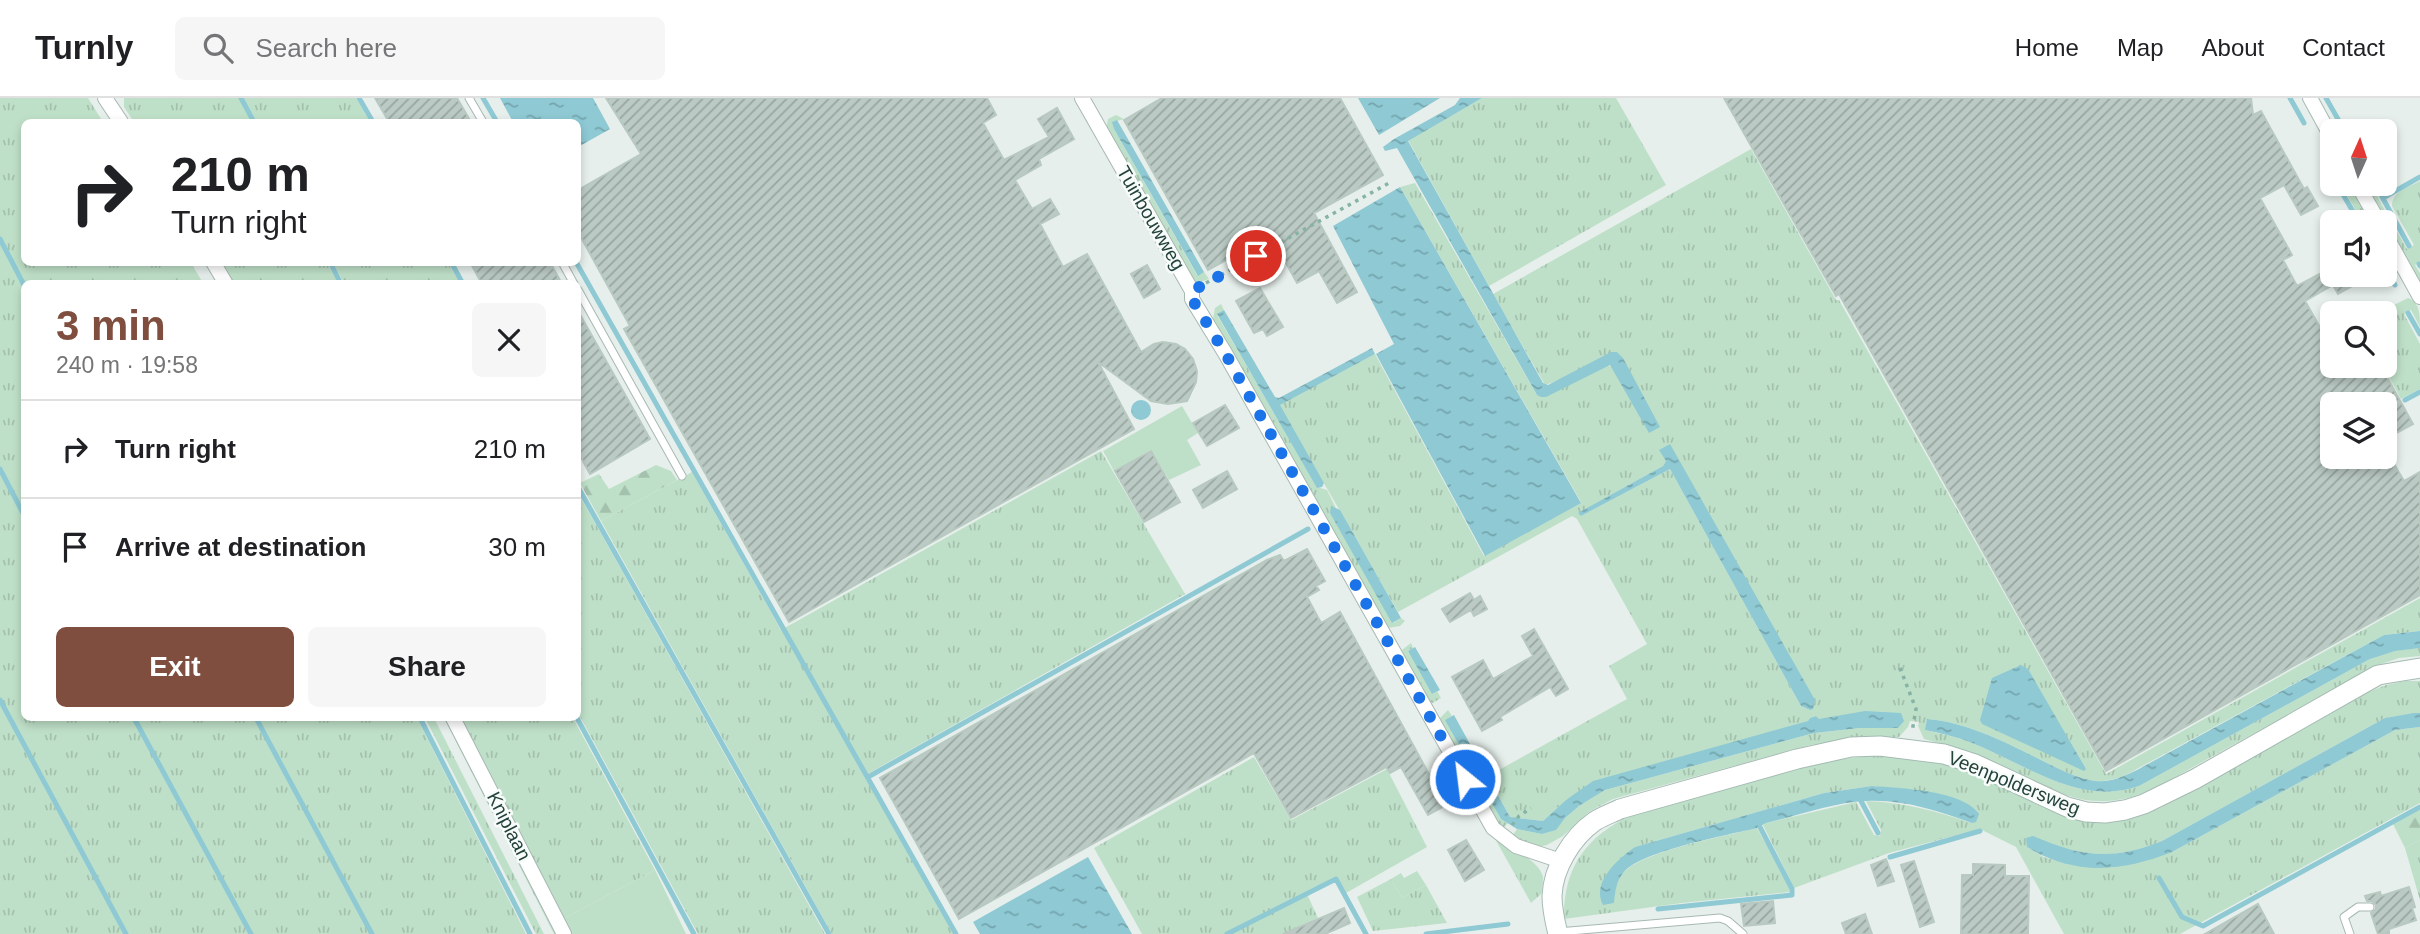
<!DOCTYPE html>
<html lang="en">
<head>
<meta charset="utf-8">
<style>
	body { margin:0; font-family:Helvetica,sans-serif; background:#f6f6f6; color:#202124; height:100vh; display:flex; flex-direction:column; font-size:26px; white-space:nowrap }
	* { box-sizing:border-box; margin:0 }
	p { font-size:23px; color:#757577 }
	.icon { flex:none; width:38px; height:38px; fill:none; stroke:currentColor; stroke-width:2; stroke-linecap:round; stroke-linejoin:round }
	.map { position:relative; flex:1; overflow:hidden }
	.side { position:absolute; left:21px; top:182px; width:560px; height:441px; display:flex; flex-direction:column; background:#fff; border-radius:10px; box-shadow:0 4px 10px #0003 }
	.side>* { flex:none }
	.banner { position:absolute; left:21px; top:21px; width:560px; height:147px; border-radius:10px; box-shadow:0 4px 10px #0003; background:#fff; color:#202124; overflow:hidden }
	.needle { width:46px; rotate:3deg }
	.fabs { position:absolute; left:2320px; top:21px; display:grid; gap:14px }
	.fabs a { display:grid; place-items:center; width:77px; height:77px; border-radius:10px; background:#fff; box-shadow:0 4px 10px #0003; font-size:35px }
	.pin { position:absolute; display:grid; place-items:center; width:60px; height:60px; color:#fff; margin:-30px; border:4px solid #fff; border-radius:50%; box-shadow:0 2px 7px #0007 }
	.me { position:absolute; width:77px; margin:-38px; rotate:331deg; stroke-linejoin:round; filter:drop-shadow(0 0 5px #0008) }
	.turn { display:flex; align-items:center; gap:24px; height:147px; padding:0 35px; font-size:32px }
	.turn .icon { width:91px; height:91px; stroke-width:2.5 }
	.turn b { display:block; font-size:49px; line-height:60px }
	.round { display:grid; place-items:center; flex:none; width:74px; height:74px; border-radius:10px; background:#f6f6f6 }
	.summary { display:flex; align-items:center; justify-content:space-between; height:119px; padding:0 35px }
	h1 { font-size:42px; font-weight:800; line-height:52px; color:#7f4e3f }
	.button { display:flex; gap:14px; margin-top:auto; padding:14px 35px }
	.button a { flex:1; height:80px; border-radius:10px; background:#7f4e3f; color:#fff; font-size:28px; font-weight:800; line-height:80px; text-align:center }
	.button a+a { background:#f6f6f6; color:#202124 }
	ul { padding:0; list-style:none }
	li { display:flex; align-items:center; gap:21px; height:98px; padding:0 35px; border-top:2px solid #e0e0e0 }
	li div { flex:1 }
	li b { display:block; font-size:26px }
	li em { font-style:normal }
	header { display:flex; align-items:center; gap:42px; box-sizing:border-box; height:98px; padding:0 35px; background:#fff; border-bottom:2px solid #e0e0e0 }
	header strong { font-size:33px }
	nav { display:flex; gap:38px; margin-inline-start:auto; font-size:24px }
	.search { width:490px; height:63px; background:#f6f6f6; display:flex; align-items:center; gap:18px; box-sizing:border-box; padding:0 24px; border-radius:10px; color:#757577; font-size:26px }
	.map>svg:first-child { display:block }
	.grass { fill:url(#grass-tufts); fill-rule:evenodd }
	.forest { fill:url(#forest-firs) }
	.park { fill:#bfe0c8 }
	.water { fill:url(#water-ripples) }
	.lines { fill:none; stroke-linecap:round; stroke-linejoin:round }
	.stream { stroke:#8ec9d4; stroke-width:5 }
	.building { fill:url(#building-hatch); stroke:#b8c9c2; stroke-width:2 }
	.lane-casing { stroke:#a8b8b2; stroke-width:9 }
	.street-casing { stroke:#a8b8b2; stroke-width:16 }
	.secondary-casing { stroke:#a4bbb3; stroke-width:21 }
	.path { stroke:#86b3a5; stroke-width:3.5; stroke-dasharray:3.5 5; stroke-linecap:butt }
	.lane { stroke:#fff; stroke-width:7 }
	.street { stroke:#fff; stroke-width:14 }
	.secondary { stroke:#fff; stroke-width:19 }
	.route { stroke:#1a73e8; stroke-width:12; stroke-dasharray:0 21.6 }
	.labels { text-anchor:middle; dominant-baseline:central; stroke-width:5; stroke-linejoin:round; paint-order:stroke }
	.street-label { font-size:19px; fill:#24423a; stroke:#f7fbf9 }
</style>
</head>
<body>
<header>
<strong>Turnly</strong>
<div class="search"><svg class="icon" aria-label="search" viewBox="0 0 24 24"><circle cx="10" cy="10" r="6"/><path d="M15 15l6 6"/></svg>Search here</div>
<nav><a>Home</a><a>Map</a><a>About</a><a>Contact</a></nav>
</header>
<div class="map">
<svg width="2420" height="836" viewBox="0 0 2420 836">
	<defs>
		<pattern id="grass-tufts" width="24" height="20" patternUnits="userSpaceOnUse" patternTransform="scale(1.75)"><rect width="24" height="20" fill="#bfe0c8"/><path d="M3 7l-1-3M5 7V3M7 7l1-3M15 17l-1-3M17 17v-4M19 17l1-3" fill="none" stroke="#a4c1ad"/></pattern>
		<pattern id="forest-firs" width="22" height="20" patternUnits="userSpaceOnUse" patternTransform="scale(1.75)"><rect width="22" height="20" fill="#bfe0c8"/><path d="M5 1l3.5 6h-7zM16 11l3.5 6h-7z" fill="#a4c1ad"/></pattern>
		<pattern id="water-ripples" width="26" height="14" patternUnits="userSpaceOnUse" patternTransform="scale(1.75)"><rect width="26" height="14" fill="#8ec9d4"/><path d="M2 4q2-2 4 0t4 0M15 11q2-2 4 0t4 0" fill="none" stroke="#74a5ad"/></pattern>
		<pattern id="building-hatch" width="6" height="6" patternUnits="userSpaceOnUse" patternTransform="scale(1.75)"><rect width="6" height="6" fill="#bbcac4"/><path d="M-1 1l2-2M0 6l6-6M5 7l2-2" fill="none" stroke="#98a6a0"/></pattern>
	</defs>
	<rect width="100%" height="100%" fill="#e6efeb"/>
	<path class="grass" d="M0 0H88L103 24H24V164L191 165 203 185 24 186V620H417L526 836H0Z
		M124 0H239L252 24H134L124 9Z
		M243 0H356L370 24H257Z
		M1482 0H1616L1666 87 1489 188 1408 42Z
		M1116 17 1124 21 1113 24 1114 31 1197 177 1204 174 1209 181 1194 186 1106 31 1108 21Z
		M1751 51 1836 202H1839L2106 676 2420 500V533L2384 537 2122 679C2113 681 2104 684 2095 683 2075 680 2057 670 2039 661 2005 644 1966 624 1927 621L1926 632C1941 636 1957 639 1972 645 2026 666 2079 709 2139 688L2370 561C2386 554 2402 551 2420 550V558L2399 560 2375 568 2159 688C2088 723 2055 690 1991 663 1969 653 1946 647 1924 641L1918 628 1919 624 1910 623 1908 629 1899 639 1854 640 1810 647 1613 701 1590 713 1563 738 1547 747 1538 749 1512 738 1517 731 1542 736 1555 732 1565 720 1579 708 1605 692 1814 635 1860 630 1898 629 1818 621 1816 618 1810 620 1808 623 1566 702 1543 723 1510 719 1488 678 1627 601 1609 568 1647 546 1577 421 1572 418 1398 514 1279 307 1375 256 1484 458 1581 404 1400 89 1415 85 1537 297 1606 267 1613 269 1623 260 1545 287 1493 196ZM1666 363 1810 612 1801 608 1670 371 1581 418 1579 415 1663 368Z
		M2420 83V164L2415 167 2420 175V188L2363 86H2370L2407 151 2414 147 2392 108C2392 93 2409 89 2420 83Z
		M2341 86H2351L2372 124H2362Z
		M218 165H327L339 185H231Z
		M333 165H448L460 185H344Z
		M2408 200C2420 204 2420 217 2420 229L2411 212 2404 216 2420 246V291L2401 301 2383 268H2385V215H2378Z
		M1221 206 1224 212 1217 217 1317 389 1327 392 1334 406 1393 525 1401 520 1405 523 1400 528 1388 530 1213 221 1215 210Z
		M1101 353 1185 496 864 678 954 836H832L601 423 692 374 781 532Z
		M578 395 598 430 825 836H698L578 615Z
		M1411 545 1413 550 1408 553 1433 596 1437 593 1441 600 1433 605 1428 604 1404 558 1402 552Z
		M2405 583H2420V615L2385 620 2162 743C2112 763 2082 759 2033 739L2027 749 2044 759 2071 767 2172 754 2395 632 2420 629V705L2180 836H2064L2016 749 1980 731 1889 755 1794 790 1763 727 1766 725 1856 704 1874 737 1880 738 1881 732 1866 703C1903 704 1936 713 1972 725L1916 692 1872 688 1824 695 1635 749 1615 790C1618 784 1621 776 1626 772 1649 752 1725 738 1757 730L1790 789 1789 794 1682 805 1564 821C1563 770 1586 738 1632 717 1675 705 1718 693 1761 681 1800 670 1839 658 1881 658 1916 658 1952 666 1985 681 2050 710 2086 744 2160 710L2368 594 2386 587Z
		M1448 612 1452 618 1446 622 1501 721 1508 725 1503 730 1498 725 1439 621Z
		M425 620H434L544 836H536Z
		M444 620H448L557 836H554Z
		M459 620H573L655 772 563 821Z
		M1254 659 1291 722 1387 671 1427 749 1346 795 1336 781 1307 796 1318 820 1293 831 1294 836H1142L1094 750Z
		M1494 739C1507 747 1540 763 1543 779 1543 784 1542 791 1541 796L1531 805Z
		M2420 742V802L2405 750Z
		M1391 781 1402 800 1426 787 1447 825 1373 833 1357 799Z"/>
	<path class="forest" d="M656 367 671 373 677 382 601 423 580 385 599 376 609 391Z
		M2420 711V742L2405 750 2393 726Z"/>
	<path class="park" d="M1182 308 1198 335 1187 342 1201 367 1169 382 1151 352 1114 373 1103 353Z
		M655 772 686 836H571L563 821Z
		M1417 773 1426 787 1402 800 1391 781 1401 775 1404 780Z"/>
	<path class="water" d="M500 0H593L610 31 578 49V24H513Z
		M1358 0H1440L1379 37Z
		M1460 0H1482L1408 43 1543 285 1548 287 1611 254H1617L1623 260 1660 329 1649 335 1610 267 1546 299H1541L1537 297 1397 50 1385 53 1383 49 1394 41 1455 7Z
		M1117 22 1204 174 1198 178 1114 31 1112 24Z
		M1400 89 1581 405 1485 458 1376 256 1394 246 1333 128Z
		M1224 212 1275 299 1279 300 1372 250 1375 256 1280 307 1324 385 1322 389 1317 390 1217 216Z
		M1131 312a10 10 0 1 1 20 0a10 10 0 1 1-20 0Z
		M1670 346 1815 602 1813 611 1810 612 1801 608 1670 371 1581 418 1578 415 1663 368 1666 363 1659 352Z
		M1331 408 1340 412 1401 520 1392 525 1330 415Z
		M2420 533V550L2395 553 2370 561 2139 688C2079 709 2026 666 1972 645 1957 639 1941 635 1925 632L1927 621C1966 624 2005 644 2039 661 2057 670 2075 680 2095 683 2110 685 2124 678 2137 672L2384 537Z
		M1415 549 1440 592 1432 596 1408 553Z
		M2021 567 2028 571 2086 671 2084 673 1982 626 1980 622 1992 580Z
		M1865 613 1901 615 1904 623 1898 630H1860L1814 635 1605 692 1579 708 1565 720 1556 732 1542 736 1517 731 1501 721 1445 622 1454 617 1510 719 1543 723 1566 702 1593 683 1808 623 1810 620 1816 618 1819 621Z
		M2414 615H2420V629L2395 632 2172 754C2121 774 2075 778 2027 749L2026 740 2033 738C2082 759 2112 763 2162 743L2385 620Z
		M1872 688C1899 690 1963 692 1979 716L1976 724 1972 725C1938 713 1903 701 1866 703 1835 704 1797 718 1766 725L1757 730C1728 737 1641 753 1624 774 1616 783 1615 794 1614 805L1603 807C1591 784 1618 761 1635 749L1824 695Z
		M1088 759 1132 836H980L973 824Z"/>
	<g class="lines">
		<path class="stream" d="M241 0 254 24
			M359 0 373 24
			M483 0 497 24
			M2290 0 2304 25
			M2326 0 2343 30
			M2327 69 2333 79
			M2337 86 2359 124
			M2375 86 2409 148
			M2383 100 2420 79
			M0 141 24 187
			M330 164 341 186
			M451 164 463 186
			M576 164 956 836
			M2419 166 2420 168
			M2385 170 2395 187
			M2408 215 2420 236
			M2405 302 2420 294
			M0 371 24 417
			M578 389 829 836
			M0 602 126 836
			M134 620 251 836
			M256 620 372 836
			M420 620 530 836
			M577 620 694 836
			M868 679 1308 431
			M1861 703 1878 735
			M1890 759 1980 733
			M2159 780 2182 819 2203 828 2420 709
			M1658 811 1792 797V791L1760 729
			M1227 836 1336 781 1366 836
			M1426 836 1508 826"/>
	</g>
	<path class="building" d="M375 0H457L471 24H389Z
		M606 0H987L996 17 983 25 1004 62 1049 39 1038 21 1057 10 1074 41 1039 61 1041 67 1015 82 1032 111 1050 101 1059 116 1040 126 1063 169 1087 156 1141 254 1154 246 1163 244 1176 246 1185 251 1193 261 1197 273 1196 284 1187 303 1168 306 1151 303 1098 264 1134 331 789 524 624 231 630 228 578 134V92L641 56Z
		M1162 0H1340L1383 77 1314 115 1357 194 1337 205 1319 173 1297 185 1271 138 1208 172 1124 22Z
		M1724 0H2251L2253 17 2261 13 2304 91 2307 89 2318 108 2301 117 2284 87 2260 100 2292 157 2283 162 2297 188 2333 169V177H2353L2351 178 2356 186 2338 196 2333 187 2305 203 2333 252V268H2381L2413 326 2385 341V306H2333V359H2390L2404 383 2420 374V497L2106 673 1839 196 1836 198Z
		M470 164H550L562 186H482Z
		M1147 167 1160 191 1144 200 1131 176Z
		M1260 190 1283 229 1267 238 1263 231 1254 235 1236 203Z
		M578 213 650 341 590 376 578 354Z
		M1225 307 1239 330 1207 348 1193 325Z
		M1151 353 1180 404 1144 424 1115 373Z
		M1227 373 1237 391 1203 410 1193 392Z
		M1307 451 1325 483 1316 488 1319 492 1307 499 1321 525 1340 514 1446 707 1428 717 1401 669 1390 675 1386 669 1291 720 1254 655 959 821 880 680 1267 462 1280 457 1284 463Z
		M1470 495 1474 502 1480 498 1487 511 1474 518 1471 512 1450 524 1442 511Z
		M1534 531 1568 591 1556 598 1550 589 1500 619 1502 622 1482 633 1452 579 1483 562 1493 581 1533 558 1522 538Z
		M1466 742 1484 772 1465 783 1448 752Z
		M1886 761 1894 783 1878 788 1871 767Z
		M1914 763 1934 824 1920 829 1901 767Z
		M1973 766 2005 767V778H2029L2028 836H1961L1962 777H1973Z
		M2409 789 2415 809 2412 810 2416 822 2389 831V836H2378L2371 815 2376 811V807L2372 803H2367L2365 798 2380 794 2381 798Z
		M1773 803 1775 825 1744 828 1741 806Z
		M2258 806 2274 836H2205Z
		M1344 810 1350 825 1325 836H1283Z
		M1865 816 1872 836H1846L1842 825Z"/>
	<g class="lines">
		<g class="lane-casing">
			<path id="lane" d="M469 0 483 24
				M562 164 574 186
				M578 192 682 378
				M1558 834 1720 820 1728 823 1743 836
				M2350 836 2344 819 2358 809H2370"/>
		</g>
		<g class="street-casing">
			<path id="street" d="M105 0 121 24
				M1082 0 1192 193V201L1225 255 1493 730 1516 748 1561 763
				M2310 0 2333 42
				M2357 86 2379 124
				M2385 136 2420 199
				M213 164 226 186
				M453 620 564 836"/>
		</g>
		<g class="secondary-casing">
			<path id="secondary" d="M1558 836C1555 824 1552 810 1552 798 1553 770 1572 739 1595 723 1603 718 1612 715 1620 711L1797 661 1851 649 1880 648 1944 656 1975 666 2067 709 2086 714 2105 715 2125 712 2144 706 2195 681 2378 577 2420 570"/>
		</g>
		<path class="path" d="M1206 185 1391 84
			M1900 570 1916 611 1912 634
			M1512 727 1519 718 1531 710"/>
		<use href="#lane" class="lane"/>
		<use href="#street" class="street"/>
		<use href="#secondary" class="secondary"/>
	</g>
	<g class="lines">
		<path class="route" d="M1256 158 1192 193V201L1225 255 1465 681"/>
	</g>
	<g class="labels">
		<g class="street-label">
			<text transform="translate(1151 120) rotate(60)">Tuinbouwweg</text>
			<text transform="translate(2014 685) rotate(22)">Veenpoldersweg</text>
			<text transform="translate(509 728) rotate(63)">Kniplaan</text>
		</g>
	</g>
</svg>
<div class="fabs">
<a><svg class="needle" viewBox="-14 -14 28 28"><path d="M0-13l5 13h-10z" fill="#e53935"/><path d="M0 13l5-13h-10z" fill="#757577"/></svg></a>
<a><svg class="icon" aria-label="sound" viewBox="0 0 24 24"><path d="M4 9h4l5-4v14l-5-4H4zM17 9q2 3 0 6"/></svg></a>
<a><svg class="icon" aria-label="search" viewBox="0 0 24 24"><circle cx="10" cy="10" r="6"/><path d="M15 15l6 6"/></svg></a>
<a><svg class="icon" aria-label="layers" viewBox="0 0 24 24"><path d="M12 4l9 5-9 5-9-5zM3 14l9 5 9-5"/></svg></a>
</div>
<div class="pin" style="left:1256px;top:158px;background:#d93025"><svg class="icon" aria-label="arrive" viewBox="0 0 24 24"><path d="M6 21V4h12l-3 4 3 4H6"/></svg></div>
<svg class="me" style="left:1465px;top:681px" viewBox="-20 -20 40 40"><circle r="17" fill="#1a73e8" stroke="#fff" stroke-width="3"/><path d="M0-11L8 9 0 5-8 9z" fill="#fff"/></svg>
<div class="banner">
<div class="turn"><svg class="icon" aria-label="right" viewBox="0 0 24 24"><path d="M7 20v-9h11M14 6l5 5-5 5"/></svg><div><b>210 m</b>Turn right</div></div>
</div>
<section class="side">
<div class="summary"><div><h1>3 min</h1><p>240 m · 19:58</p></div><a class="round"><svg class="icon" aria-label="close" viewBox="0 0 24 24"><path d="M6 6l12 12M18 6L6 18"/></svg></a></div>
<ul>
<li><svg class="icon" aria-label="right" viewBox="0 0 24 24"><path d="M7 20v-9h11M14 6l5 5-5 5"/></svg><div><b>Turn right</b></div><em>210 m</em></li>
<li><svg class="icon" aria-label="arrive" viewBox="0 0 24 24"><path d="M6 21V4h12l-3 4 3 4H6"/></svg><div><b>Arrive at destination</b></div><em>30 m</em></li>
</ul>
<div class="button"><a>Exit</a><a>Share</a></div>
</section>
</div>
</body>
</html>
